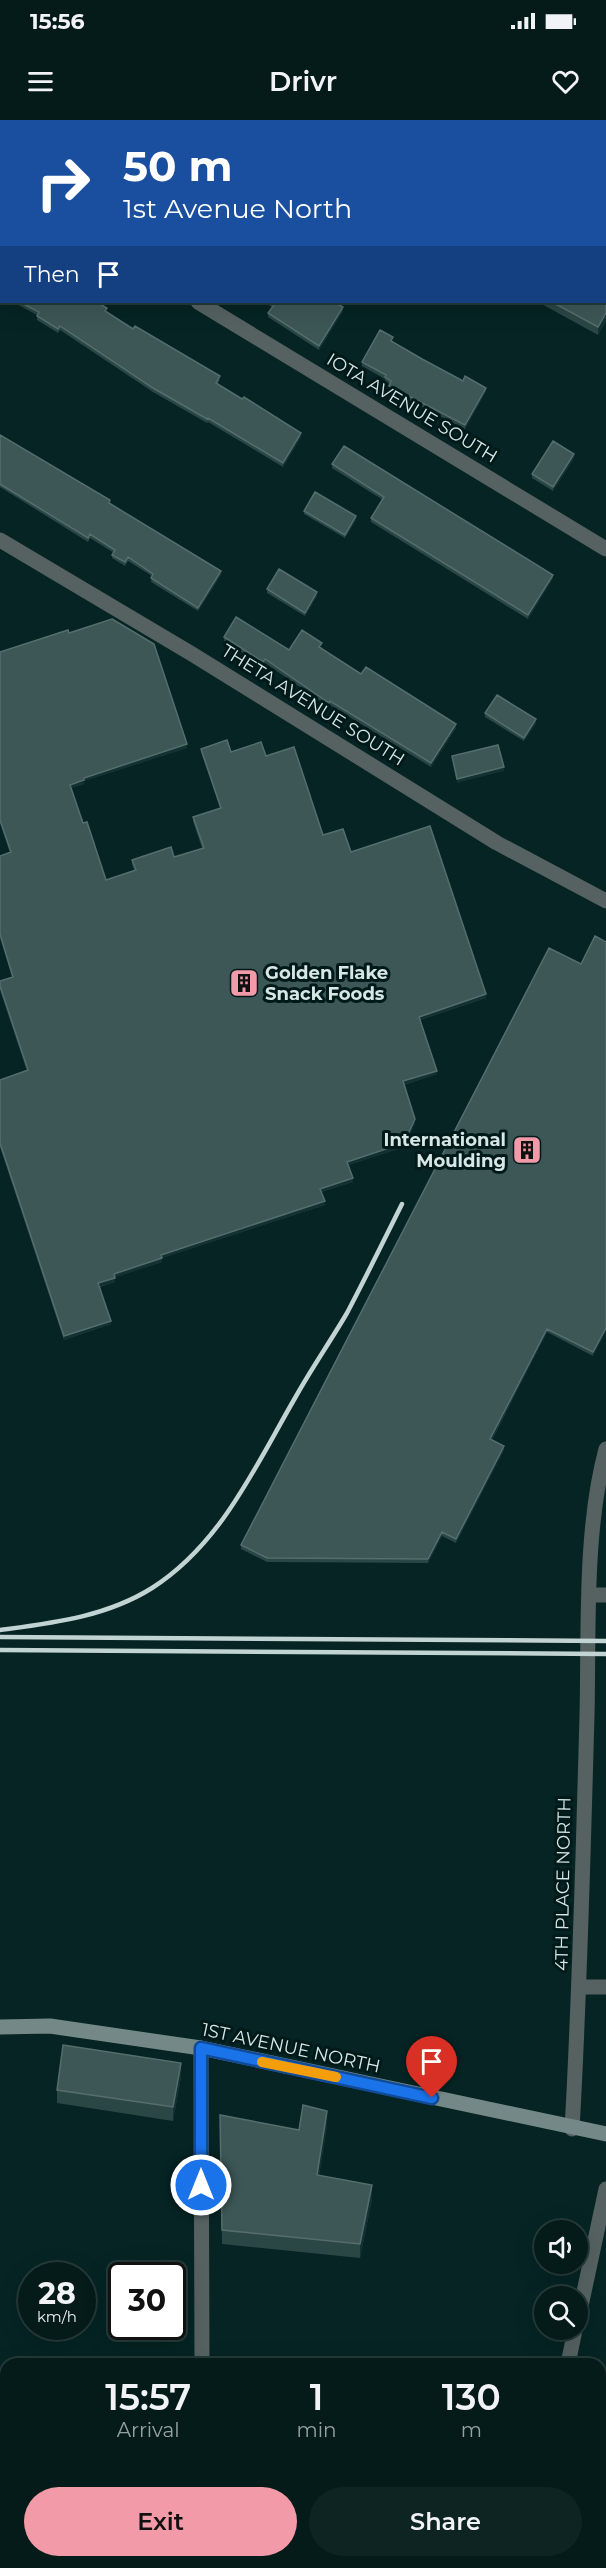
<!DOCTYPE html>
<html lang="en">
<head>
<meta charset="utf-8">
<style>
	body { margin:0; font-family:Montserrat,sans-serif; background:#0d2423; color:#f1f3f6; height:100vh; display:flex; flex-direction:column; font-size:22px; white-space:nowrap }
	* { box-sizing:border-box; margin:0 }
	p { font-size:20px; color:#97a1a2 }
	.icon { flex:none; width:33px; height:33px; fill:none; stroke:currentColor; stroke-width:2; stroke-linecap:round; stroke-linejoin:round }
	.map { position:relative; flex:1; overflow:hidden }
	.sheet { position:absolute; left:0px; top:2238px; width:606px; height:210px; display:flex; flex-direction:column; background:#041b1a; border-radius:18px 18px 0 0; box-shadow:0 6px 24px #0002,0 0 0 2px #253939 }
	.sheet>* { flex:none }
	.banner { position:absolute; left:0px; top:0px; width:606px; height:183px; box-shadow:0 6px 24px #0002,0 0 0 2px #253939; background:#1a4fa0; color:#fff; overflow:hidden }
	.buttons { position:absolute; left:534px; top:2100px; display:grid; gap:12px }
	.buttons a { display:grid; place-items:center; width:54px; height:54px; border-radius:50%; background:#041b1a; box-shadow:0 6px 24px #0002,0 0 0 2px #253939; font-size:30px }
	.speed { position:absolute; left:18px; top:2142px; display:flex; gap:12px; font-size:30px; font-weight:700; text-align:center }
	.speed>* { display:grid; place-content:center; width:78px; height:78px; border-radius:50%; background:#041b1a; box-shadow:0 6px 24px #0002,0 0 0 2px #253939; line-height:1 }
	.speed small { font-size:15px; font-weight:400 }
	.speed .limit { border:3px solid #111; border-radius:9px; background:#fff; color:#111 }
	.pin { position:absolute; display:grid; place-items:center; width:51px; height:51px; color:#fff; margin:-62px -26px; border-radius:50% 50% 50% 0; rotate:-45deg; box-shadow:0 0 6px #0007 }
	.pin .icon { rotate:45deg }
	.me { position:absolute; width:66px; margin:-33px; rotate:0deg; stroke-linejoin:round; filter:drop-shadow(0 0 4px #0008) }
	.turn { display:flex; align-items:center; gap:21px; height:126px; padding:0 24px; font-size:27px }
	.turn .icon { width:78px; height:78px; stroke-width:2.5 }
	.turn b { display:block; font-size:42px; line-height:51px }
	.then { display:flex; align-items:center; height:57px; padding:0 24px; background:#0003; gap:12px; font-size:22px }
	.eta { display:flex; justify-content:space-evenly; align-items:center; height:102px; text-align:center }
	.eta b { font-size:36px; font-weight:600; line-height:42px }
	.action { display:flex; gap:12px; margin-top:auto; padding:12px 24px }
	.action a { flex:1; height:69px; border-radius:36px; background:#f39aa9; color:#111; font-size:24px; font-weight:600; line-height:69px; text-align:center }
	.action a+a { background:#0d2423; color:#f1f3f6 }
	.status { display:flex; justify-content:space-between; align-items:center; height:42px; padding:0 30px; background:#041b1a; direction:ltr }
	.status svg { height:16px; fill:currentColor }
	header { display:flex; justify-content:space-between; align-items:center; height:78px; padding:0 24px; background:#041b1a; font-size:27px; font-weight:600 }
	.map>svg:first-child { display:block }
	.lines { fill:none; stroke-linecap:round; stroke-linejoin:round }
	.street { stroke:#556261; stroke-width:15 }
	.secondary { stroke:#738887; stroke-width:15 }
	.rail { stroke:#c1d3d2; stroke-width:4.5 }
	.wall { fill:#2a4645 }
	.shaded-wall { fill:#133130 }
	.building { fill:#3d5756; stroke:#556e6d; stroke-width:1.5 }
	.route-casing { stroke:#114b97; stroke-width:15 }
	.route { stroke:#1a73e8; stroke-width:10 }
	.slow { stroke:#f59e0b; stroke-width:10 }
	.labels { text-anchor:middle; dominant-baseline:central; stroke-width:6; stroke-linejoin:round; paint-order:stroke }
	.street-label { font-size:18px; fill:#d7e7e6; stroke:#001a1a }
	.poi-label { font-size:18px; font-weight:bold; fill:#d7e7e6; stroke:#001a1a; text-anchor:start }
</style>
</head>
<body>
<div class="status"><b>15:56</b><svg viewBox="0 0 49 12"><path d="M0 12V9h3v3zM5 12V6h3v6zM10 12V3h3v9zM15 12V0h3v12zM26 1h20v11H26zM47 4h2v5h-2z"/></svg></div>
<header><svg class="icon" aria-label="menu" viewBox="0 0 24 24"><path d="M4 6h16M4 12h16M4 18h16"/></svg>Drivr<svg class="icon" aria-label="heart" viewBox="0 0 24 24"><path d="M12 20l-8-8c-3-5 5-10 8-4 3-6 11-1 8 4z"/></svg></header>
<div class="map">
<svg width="606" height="2448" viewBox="0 0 606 2448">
	<rect width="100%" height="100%" fill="#052423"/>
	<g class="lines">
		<path class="street" d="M373 0 375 2
			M405 2 406 0
			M0 81H2
			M604 143 606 144
			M198 182 606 429
			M0 420 192 534 497 723 606 781
			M589 1475H606
			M580 1867H606
			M201 1928 202 2244
			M572 2009C580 1871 583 1734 587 1596 589 1511 584 1411 606 1329
			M578 2200 606 2069
			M568 2244 575 2210"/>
		<path class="secondary" d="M0 1907 50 1906 201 1928 606 2014
			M0 2404H6
			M600 2425 606 2426"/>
		<path class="rail" d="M0 1510C52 1503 106 1497 152 1468 221 1424 255 1347 295 1278 311 1249 330 1222 347 1193 366 1157 384 1120 402 1084
			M0 1517 606 1521
			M0 1530 606 1534"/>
	</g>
	<path class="wall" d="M606 164V201L598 215 538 182H604Z
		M13 182H96L106 192 220 260 217 264 301 317 283 347 208 302 207 303 153 272 60 210 58 213 37 200V195Z
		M262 182H334L343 191 319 230 268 197V193L272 187Z
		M422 239 463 261 486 271 465 309 389 270V266L390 264 385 261V259L362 246V242Z
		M0 315 221 455 198 491 151 462 152 456 128 441 125 446 112 438V435L114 433 90 418 88 422 0 367Z
		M574 338 553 371 532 358V354Z
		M332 344 553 458 528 499 371 402V398L383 380 332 348Z
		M304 391 356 400 345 418 304 394Z
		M267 469 317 476 305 496 267 473Z
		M69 513 187 628 84 661V664L71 668 83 703 106 760 134 750 132 744V740L174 737 202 728 193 701V697L220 688 201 632V629L266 636 323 715 351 732 486 878 420 900 437 954 404 965 415 1003 404 1027 348 1045 353 1062 321 1072 325 1085 162 1138V1142L115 1157V1162L100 1167 111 1204 64 1220 0 1027V960L27 951 0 870V861L12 857 0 818V736L10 733 0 703V532Z
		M224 517 289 530 322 527 321 528 361 554 456 608 431 647 330 585 329 587 265 543 263 546 224 521Z
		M485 593 536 603 524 621 485 597Z
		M595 816 593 1236 547 1212 492 1320 504 1330 456 1423 442 1416 428 1443 267 1442 241 1429V1425L581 844Z
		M181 1957 173 2001 57 1983V1970Z
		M220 1995 299 2010 327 2005 319 2056 372 2079 360 2138 222 2124Z"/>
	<path class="shaded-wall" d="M343 187V191L319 230V226Z
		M606 193V201L598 215V207Z
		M486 268V271L465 309V305Z
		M301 313V317L283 347V343Z
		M574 334V338L553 371V367Z
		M356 396V400L345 418V415Z
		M221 451V455L198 491V488Z
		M553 455V458L528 499V495Z
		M317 472V476L305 496V493Z
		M536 599V603L524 621V618Z
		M456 604V608L431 647V643Z
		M187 624V628L84 661V664L70 669V665L84 658Z
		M504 647V651L457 663V659Z
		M486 874V878L419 900V897Z
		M437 951V954L403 965V961Z
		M415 999V1003L404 1027 347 1046V1042Z
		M353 1058V1062L320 1072V1069Z
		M325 1081V1085L162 1138V1142L114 1158V1154L161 1135Z
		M115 1158V1162L98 1167V1163Z
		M111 1201V1204L64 1220V1216Z
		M606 1208V1212L593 1236V1232Z
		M547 1209V1212L490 1323V1319Z
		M504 1326V1330L456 1423V1419Z
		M442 1412V1416L428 1443V1439Z
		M181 1943V1957L173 2001V1987Z
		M327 1991V2005L317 2069V2055Z
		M372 2065V2079L360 2138V2124Z"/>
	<path class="building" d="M243 0H318L321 2H245Z
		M604 163 606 164V193L598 207 552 182H604Z
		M20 182H96L107 188 105 191 133 209 135 206 220 256 216 263 242 279 244 277 301 313 283 343 208 298 207 299 153 268 60 206 58 209 37 196 39 192Z
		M268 182H334L343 187 319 226 268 193 274 185Z
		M380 210 393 217 391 221 422 239 463 261 465 256 486 268 465 305 389 266 391 261 385 257 386 255 362 242Z
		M0 315 110 380 109 383 221 451 198 488 151 458 153 454 128 437 125 442 112 435 115 430 90 414 88 418 0 364Z
		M553 321 574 334 553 367 532 354Z
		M344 326 553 455 528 495 371 398 384 377 332 344Z
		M315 372 356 396 345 415 304 391Z
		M279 449 317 472 305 493 267 469Z
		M236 497 289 530 302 510 322 523 319 527 361 554 366 547 456 604 431 643 330 581 329 583 265 539 263 542 224 517Z
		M112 499 154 524 187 624 84 658V660L70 665 83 703 87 702 106 760 136 750 132 740 171 727 174 737 204 728 193 697 221 688 201 629 227 620 231 632 261 622 266 636 294 627 323 715 343 709 351 732 430 706 486 874 419 897 437 951 403 961 415 999 404 1023 347 1042 353 1058 320 1069 325 1081 161 1135 162 1138 114 1154 115 1158 98 1163 111 1201 64 1216 0 1023V960L28 950 0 866V861L13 857 0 814V736L11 732 0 700V532L68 510 69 513Z
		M497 575 536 599 524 618 485 593Z
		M498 625 504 647 457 659 452 636Z
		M595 816 606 822V1208L593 1232 547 1209 490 1319 504 1326 456 1419 442 1412 428 1439 267 1438 241 1425 549 828 581 844Z
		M63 1925 181 1943 173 1987 57 1970Z
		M303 1985 327 1991 317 2055 372 2065 360 2124 222 2110 220 1995 299 2010Z
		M58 2442H222L223 2448H55Z
		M256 2442H300L301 2448H257Z"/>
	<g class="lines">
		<g class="route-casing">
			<path id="route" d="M201 2065V1928L432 1978"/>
		</g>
		<use href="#route" class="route"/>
		<path class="slow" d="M262 1942 336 1957"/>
	</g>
	<defs>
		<g id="building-square" transform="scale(1.5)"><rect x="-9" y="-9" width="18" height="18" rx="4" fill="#f39aa9" stroke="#001a1a"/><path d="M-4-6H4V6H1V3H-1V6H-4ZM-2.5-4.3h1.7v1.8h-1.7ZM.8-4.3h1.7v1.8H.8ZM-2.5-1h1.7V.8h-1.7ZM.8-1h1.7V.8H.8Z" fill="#111"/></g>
	</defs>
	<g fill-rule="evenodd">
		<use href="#building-square" x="244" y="863"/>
		<use href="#building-square" x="527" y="1030"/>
	</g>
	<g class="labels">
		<g class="street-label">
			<text transform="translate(412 288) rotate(31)">IOTA AVENUE SOUTH</text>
			<text transform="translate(313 585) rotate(32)">THETA AVENUE SOUTH</text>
			<text transform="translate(563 1764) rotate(-89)">4TH PLACE NORTH</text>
			<text transform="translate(291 1928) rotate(12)">1ST AVENUE NORTH</text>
		</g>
		<g class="poi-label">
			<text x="265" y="853">Golden Flake<tspan x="265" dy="21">Snack Foods</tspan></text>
			<text x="506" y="1020" text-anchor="end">International<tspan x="506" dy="21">Moulding</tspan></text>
		</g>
	</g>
</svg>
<div class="buttons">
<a><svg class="icon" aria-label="sound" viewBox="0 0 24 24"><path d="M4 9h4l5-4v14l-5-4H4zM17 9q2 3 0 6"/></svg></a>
<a><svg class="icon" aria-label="search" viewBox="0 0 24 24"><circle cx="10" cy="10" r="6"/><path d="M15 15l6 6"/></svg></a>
</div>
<div class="speed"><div>28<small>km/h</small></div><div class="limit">30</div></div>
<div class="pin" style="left:432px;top:1978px;background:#d93025"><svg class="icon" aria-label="arrive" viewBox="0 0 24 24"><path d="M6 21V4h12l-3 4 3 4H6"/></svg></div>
<svg class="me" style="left:201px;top:2065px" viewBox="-20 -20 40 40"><circle r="17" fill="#1a73e8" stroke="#fff" stroke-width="3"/><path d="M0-11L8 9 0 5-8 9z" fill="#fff"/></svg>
<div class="banner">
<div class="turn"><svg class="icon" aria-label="right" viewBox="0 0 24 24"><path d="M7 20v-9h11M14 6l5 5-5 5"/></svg><div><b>50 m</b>1st Avenue North</div></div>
<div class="then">Then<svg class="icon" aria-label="arrive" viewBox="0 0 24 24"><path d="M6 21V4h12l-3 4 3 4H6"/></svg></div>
</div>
<section class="sheet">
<div class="eta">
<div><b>15:57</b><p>Arrival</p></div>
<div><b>1</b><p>min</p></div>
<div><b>130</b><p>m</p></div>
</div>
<div class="action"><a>Exit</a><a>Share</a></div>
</section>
</div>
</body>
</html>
